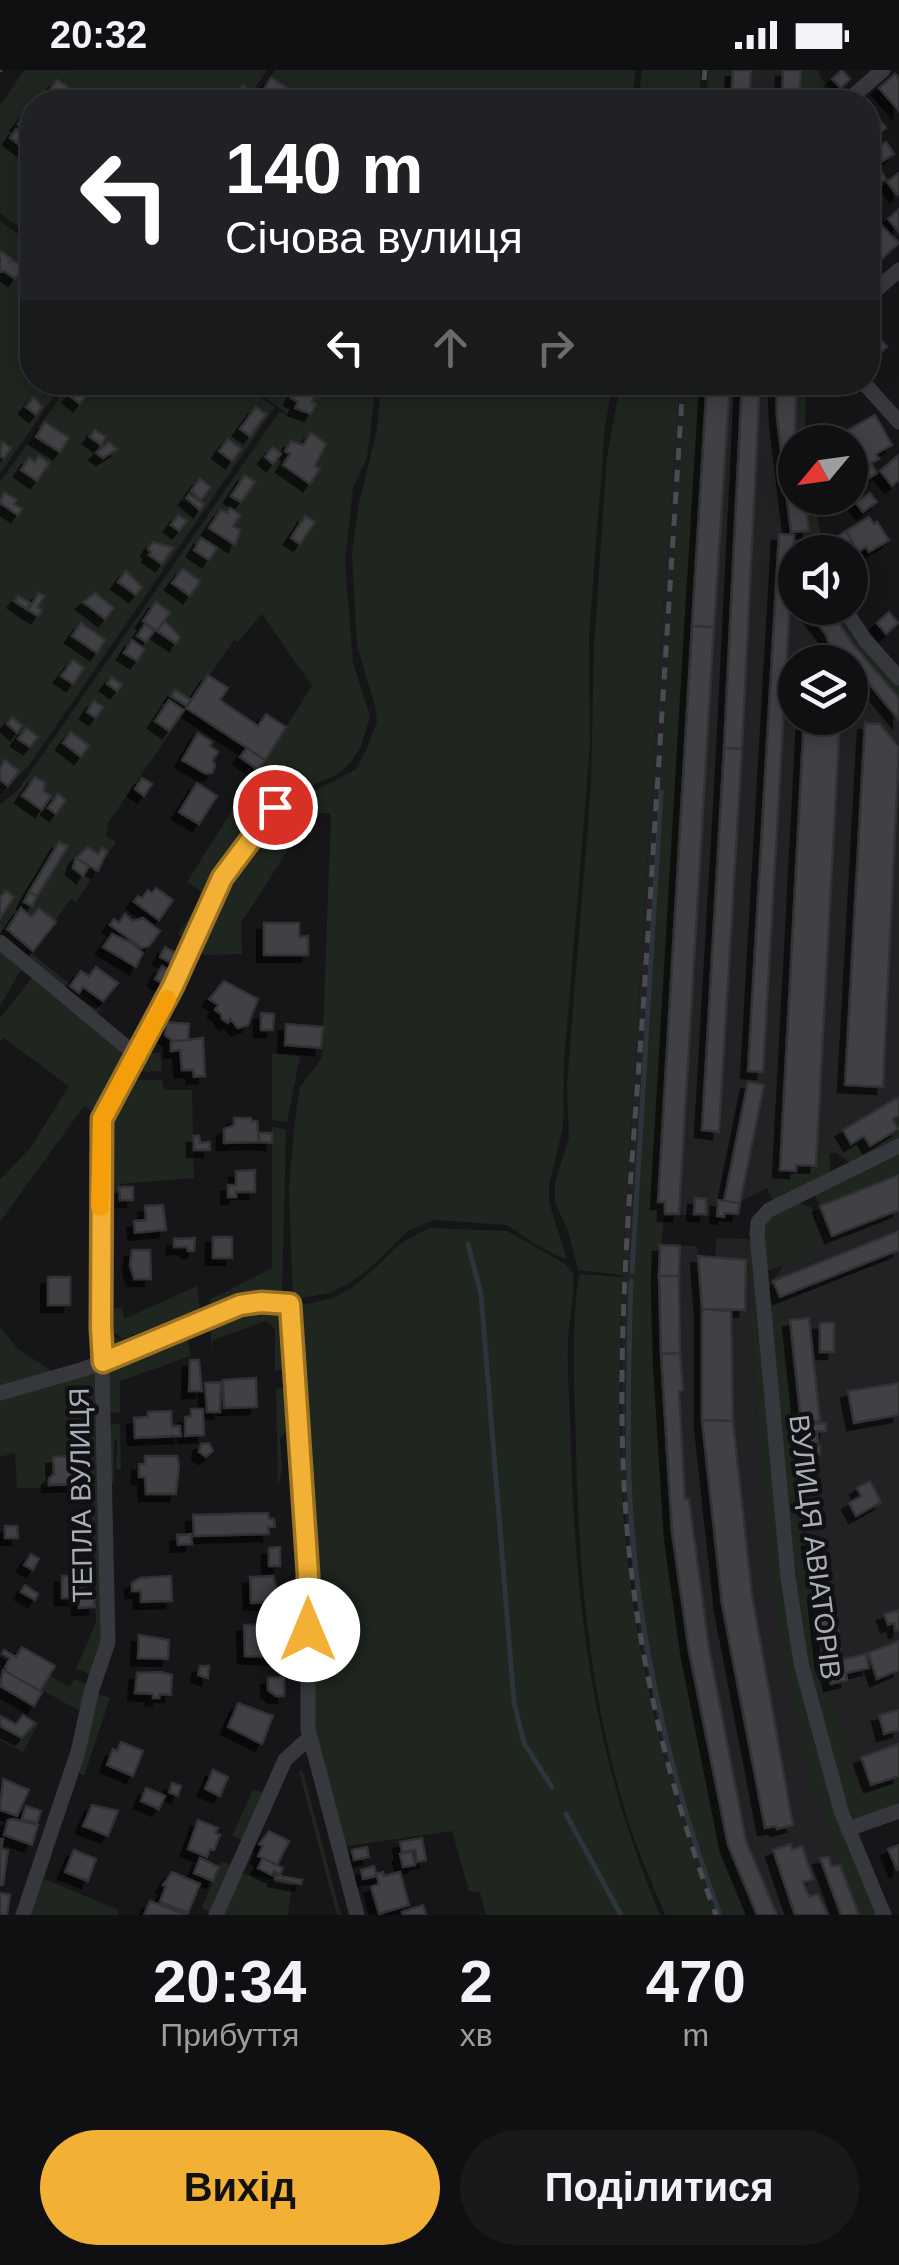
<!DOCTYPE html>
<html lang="uk">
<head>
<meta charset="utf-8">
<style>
	body { margin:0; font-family:Arial,sans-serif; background:#19191b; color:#f1f3f6; height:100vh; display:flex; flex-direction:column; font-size:38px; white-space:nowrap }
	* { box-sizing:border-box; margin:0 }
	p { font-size:32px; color:#9c9d9f }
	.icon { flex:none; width:55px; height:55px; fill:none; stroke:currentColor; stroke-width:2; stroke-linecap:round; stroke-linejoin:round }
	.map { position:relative; height:1845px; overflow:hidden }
	.sheet { display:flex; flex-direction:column; background:#101012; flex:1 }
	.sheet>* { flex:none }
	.guide { position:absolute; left:20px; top:20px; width:860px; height:305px; border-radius:40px; box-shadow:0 5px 25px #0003,0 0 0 2px #303032; background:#202124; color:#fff; overflow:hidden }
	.needle { width:65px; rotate:241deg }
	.fabs { position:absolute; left:778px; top:355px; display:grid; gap:20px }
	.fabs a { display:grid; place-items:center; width:90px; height:90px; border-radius:50%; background:#101012; box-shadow:0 5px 25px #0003,0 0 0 2px #303032; font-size:50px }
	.pin { position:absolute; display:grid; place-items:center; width:85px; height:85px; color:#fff; margin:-42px; border:5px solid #fff; border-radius:50%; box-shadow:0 2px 10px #0007 }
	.me { position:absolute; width:110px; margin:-55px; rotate:0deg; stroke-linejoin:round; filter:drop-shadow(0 0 8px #0008) }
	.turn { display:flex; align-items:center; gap:35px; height:210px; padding:0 40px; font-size:45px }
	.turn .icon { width:130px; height:130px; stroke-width:2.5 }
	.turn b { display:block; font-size:70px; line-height:85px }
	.lanes { display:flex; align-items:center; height:95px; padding:0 40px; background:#0003; justify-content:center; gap:50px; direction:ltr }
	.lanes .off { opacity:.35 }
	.eta { display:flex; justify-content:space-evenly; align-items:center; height:170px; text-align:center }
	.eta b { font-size:60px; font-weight:800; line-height:70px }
	.primary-button { display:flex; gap:20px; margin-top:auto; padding:20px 40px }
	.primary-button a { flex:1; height:115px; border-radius:60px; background:#f2b134; color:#111; font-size:40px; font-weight:800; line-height:115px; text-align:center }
	.primary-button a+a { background:#19191b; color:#f1f3f6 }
	.status { display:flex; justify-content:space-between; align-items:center; height:70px; padding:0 50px; background:#101012; direction:ltr }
	.status svg { height:28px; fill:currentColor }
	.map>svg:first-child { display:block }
	.built { fill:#222225; fill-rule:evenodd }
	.green { fill:#1e261f }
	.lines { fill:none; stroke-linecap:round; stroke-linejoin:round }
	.stream { stroke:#2c353c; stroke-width:5 }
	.building { fill:#404145; stroke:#303034; stroke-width:2.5; filter:url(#shadow) }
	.street { stroke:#37383d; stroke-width:15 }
	.rail { stroke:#4a4c52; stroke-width:5; stroke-dasharray:12 10; stroke-linecap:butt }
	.route-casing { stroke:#9d7322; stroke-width:25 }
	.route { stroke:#f2b134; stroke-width:18 }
	.slow { stroke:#f59e0b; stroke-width:18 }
	.labels { text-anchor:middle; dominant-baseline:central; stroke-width:9; stroke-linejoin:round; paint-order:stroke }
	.street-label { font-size:28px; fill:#a8adb8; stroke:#111113 }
</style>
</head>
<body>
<div class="status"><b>20:32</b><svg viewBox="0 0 49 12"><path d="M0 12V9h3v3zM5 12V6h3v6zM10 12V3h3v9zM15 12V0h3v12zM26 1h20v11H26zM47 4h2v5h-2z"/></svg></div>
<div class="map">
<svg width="899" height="1845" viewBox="0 0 899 1845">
	<defs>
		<filter id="shadow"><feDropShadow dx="-7" dy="7" stdDeviation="0" flood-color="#0009"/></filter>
	</defs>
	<rect width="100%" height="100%" fill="#161618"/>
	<path class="built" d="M733 0H801L799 32H731Z
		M680 313H686L628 1207 626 1410 629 1455 651 1610 696 1786 718 1845H714L693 1787 668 1702 641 1574 621 1410 622 1207 661 569Z
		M707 313H796L795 428H805L812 482H795V538H829L853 573 899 628V1045L893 1050 898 1059 870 1076 864 1066 836 1083 817 1084 809 1096 740 1132 738 1144 725 1143 724 1147 665 1144V1133L658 1132ZM795 592H850V648H795Z
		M899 1105V1708L860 1722 821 1591 784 1226 780 1227 773 1211 820 1136Z
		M716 1168 747 1169 758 1368 781 1571 812 1721 817 1724 828 1764 859 1845H757L728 1775 711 1699 672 1462 659 1206 660 1175 697 1176 698 1186 715 1187Z"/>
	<path class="green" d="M24 0H267L246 32H32V167L0 143V36Z
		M275 0H636L631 32H253Z
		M642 0H701L699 32H638Z
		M708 0H733L731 32H706Z
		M801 0H819V6L842 32H799Z
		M0 151 32 174V312L63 313 0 404Z
		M70 313H239L275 337 30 694 0 726V412Z
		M246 313H376L367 388 353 418 345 492 353 592 370 647 361 676 351 692 338 704 286 727 279 713 258 700 312 616 262 544 238 572 234 570 108 753 106 766 116 772 76 832 71 829 31 883 101 939 93 947 0 866V734L18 720 279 342 287 344Z
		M381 313H613L605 356 589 566 590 675 564 993 563 1057 549 1116V1132L567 1190 543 1179 507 1155 435 1150 409 1160 368 1200 346 1215 329 1223 297 1229H293L289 1119 294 1057 300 1017 322 988 331 743H312L241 853 242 884 205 885 194 879 225 811 273 742 355 700 366 681 377 651 375 636 357 576 352 483 359 433 377 360Z
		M620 313H680L661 569 622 1205 578 1200 568 1161 555 1132V1113L569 1067 567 1015 591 717 594 575 607 388Z
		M686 313H707L658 1131 665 1132 659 1206 672 1462 711 1699 728 1775 757 1845H718C672 1719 640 1586 629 1452 614 1277 635 1099 646 925 659 721 671 517 686 313Z
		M796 313H806L805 372H797L794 348Z
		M805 428H814L824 482H812Z
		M829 538H839L899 613V628L852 573Z
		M252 709 270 724 268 739 186 870 178 864 205 824 187 812Z
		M0 878 22 898 0 936Z
		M32 908 112 973 120 982 124 994 99 1046 84 1036 0 1152V1110L31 1077 69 1016 4 968 0 972V948Z
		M143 983H160L162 1001 133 1002Z
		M272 984 300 986 287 1052 272 1050Z
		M129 1010H162L164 1020H192L194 1108 120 1114V1133L105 1134V1058Z
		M899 1045V1071L856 1091 849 1092 836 1083 864 1066 870 1076 898 1060 893 1049Z
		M272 1057 286 1060 282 1225 277 1229 245 1225 212 1237 209 1230 272 1198Z
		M899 1082V1105L820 1136 814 1123Z
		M816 1083H829L831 1099 826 1105 774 1132 767 1118 809 1096Z
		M798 1132 812 1138C832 1185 805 1187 767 1201L761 1164 766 1148Z
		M429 1158 507 1161 564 1193 573 1203C575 1226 569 1248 568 1271 567 1296 569 1322 570 1347 574 1526 590 1678 660 1845H486L480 1822 469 1821 452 1761 342 1777 315 1655 298 1239 303 1235 333 1228 355 1216 404 1171Z
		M747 1169 752 1171 782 1507 878 1845H859L828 1764 817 1725 812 1722 781 1571 768 1473 758 1368Z
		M579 1204 622 1207C621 1288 617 1370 624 1451 635 1585 667 1719 714 1845H665C654 1817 641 1789 631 1760 590 1634 578 1502 576 1370 574 1314 571 1259 579 1204Z
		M773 1211 779 1227 784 1225 821 1592 860 1721 899 1708V1734L860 1748 853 1749 848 1739 807 1592 794 1508 769 1213Z
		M197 1216 200 1240 182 1245 197 1244 126 1275 111 1270 106 1261 108 1224 111 1263 119 1270 125 1271 182 1246 123 1269 112 1261 111 1238H122L124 1249Z
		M255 1239C296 1240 284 1269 284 1300L275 1301V1259L266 1251 213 1270 211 1281V1252Z
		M0 1257 18 1279 53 1302 0 1320Z
		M186 1261 191 1286 120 1311V1343L108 1342V1304L116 1293Z
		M93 1301 98 1306 103 1575 93 1605 76 1599 96 1552 91 1417 17 1418 15 1383 0 1387V1328Z
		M284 1318 286 1361 280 1369 282 1399 278 1417 276 1319Z
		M114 1354H120L121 1399H116L117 1370H114V1413H110L108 1357Z
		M282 1532 291 1533 290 1579 283 1580Z
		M50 1606 70 1617 74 1609 88 1615 83 1643 42 1620Z
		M96 1623 110 1628 84 1706 76 1701Z
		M41 1649 23 1682 0 1670V1658L23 1669Z
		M299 1701 303 1702 341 1845H337Z
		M253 1719 265 1724 243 1770 232 1766Z
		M49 1780 53 1781 44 1809 119 1840 117 1845H27Z
		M221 1791 232 1796 213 1843 202 1838Z
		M242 1804 292 1812 288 1845H222Z"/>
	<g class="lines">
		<path class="stream" d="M468 1174 481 1224 514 1632 524 1673 552 1717
			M632 1202 661 722
			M631 1211C629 1276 627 1342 629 1408 634 1555 669 1707 720 1845
			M566 1744 621 1845"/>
	</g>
	<path class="building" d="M733 0H751L749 32H731Z
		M783 0H801L799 32H782Z
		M842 0 850 9 841 18 832 9Z
		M895 4 899 9V41L879 18Z
		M271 8 289 19 280 32H272L260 25Z
		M57 10 68 17 57 32H52L45 27Z
		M243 15 250 20 243 31 235 25Z
		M873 41 886 58 873 68 868 60V45Z
		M27 42 32 47 31 64 18 54Z
		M16 59 23 65 26 60 32 65 29 82 10 68Z
		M886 72 894 84 883 91 875 79Z
		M881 101 886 109 877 114 872 106Z
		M899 103V123L897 125 887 112Z
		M899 139V162L888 149Z
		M878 152 899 173 882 189 874 180 868 186V162Z
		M0 181 12 189 10 192 14 191 23 198 15 209 4 201 0 202Z
		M870 262 874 267 877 264 887 277 870 291 868 287Z
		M300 312 313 316 309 323 298 317Z
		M707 312H730L714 557 692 556Z
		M742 312H760L742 679 724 678Z
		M776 312H796L795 428H805L809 461 791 462 777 348Z
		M78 315 88 323 80 334 70 326Z
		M296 319 314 328 312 332 316 334 311 344 295 338 298 332 291 328Z
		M34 327 42 337 36 345 26 337Z
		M256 337 266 344 250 366 240 359Z
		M875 345 892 375 876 384 879 389 864 397 850 372H834L832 369Z
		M45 352 69 368 60 382 36 367Z
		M95 360 106 367 101 375 90 367Z
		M311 363 326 374 315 396 320 399 310 414 283 395 290 384 285 381 291 371 303 375Z
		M228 369 241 379 232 391 219 381Z
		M2 372 11 378 4 388 0 386Z
		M109 372 117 379 103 388 96 383Z
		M273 377 281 384 273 394 265 387Z
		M899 385V410L892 416 880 401Z
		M39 386 49 393 37 411 21 400 29 388 35 392Z
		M872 395 877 403 864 411 859 404Z
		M245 405 255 412 241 432 231 426Z
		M200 409 211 417 201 430 191 421Z
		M4 422 17 430 14 434 22 439 18 445 0 433Z
		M870 423 877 432 863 442 856 433Z
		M189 424 204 434 200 440 186 428Z
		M230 438 240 445 233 456 240 460 235 475 209 458 221 440 227 443Z
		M178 445 187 451 179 461 171 455Z
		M305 446 315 452 300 474 291 468Z
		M869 447 874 454 877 452 889 470 869 482 866 477 858 482 846 461Z
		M846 461 861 487 850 494V482H842L834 469Z
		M779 464 794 465 763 1002 748 1001Z
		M201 468 217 478 209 490 194 480Z
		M153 472 173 478 162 494 149 485 151 482 148 479Z
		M183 499 200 511 190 526 172 513Z
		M126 501 142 517 136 525 118 512Z
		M39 523 44 526 38 537 42 540 38 546 28 540Z
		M95 523 114 538 105 549 83 532Z
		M18 526 30 533 26 539 15 531Z
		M156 532 170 542 157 561 143 551Z
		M812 538H829L852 573 899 628V650L850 591 826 592 824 578 830 577 826 565 808 541Z
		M889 542 898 553 886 564 877 553Z
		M165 551 180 567 176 574 157 561Z
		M81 553 105 570 97 583 72 566Z
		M145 554 154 561 146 572 137 566Z
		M692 556 714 557 679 1144H665V1132H658Z
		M132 570 145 579 137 591 124 583Z
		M73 590 84 598 73 614 61 606Z
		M208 605 228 618 220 630 258 656 266 644 286 657 265 690 186 638Z
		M112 607 122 615 117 621 107 614Z
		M175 620 191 630 187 636 171 626Z
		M169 630 184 640 169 661 155 651Z
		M94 631 103 637 96 648 87 642Z
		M12 647 22 656 17 663 7 654Z
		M804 648H840L816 1096 796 1095V1101L780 1100Z
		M865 653 880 654 899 678 883 1017 845 1015Z
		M26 658 38 667 30 677 18 669Z
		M71 662 89 676 81 687 63 673Z
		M198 663 212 672 210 676 218 682 213 690 215 696 212 703 206 704 182 690Z
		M247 678 265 690 258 700 240 687Z
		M724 678 742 679 719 1062 702 1060Z
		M5 690 19 701 8 716 0 710V698Z
		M35 707 45 713 43 721 51 726 42 740 22 726Z
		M142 708 152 714 144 726 135 719Z
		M197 713 217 726 199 754 179 742Z
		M58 724 66 730 56 744 48 738Z
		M59 772 68 776 37 826 29 822Z
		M87 777 98 784 102 778 107 781 98 801 76 788Z
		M76 788 89 796 83 806 73 798Z
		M156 818 173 830 159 850 134 832 138 826 142 828 148 820 152 823Z
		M6 821 14 827 0 848V827Z
		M29 822 37 826 32 836 24 832Z
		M21 838 31 847 39 838 56 852 33 881 7 859Z
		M125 844 133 851 143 848 160 861 149 876 142 878 110 855 114 849 119 853Z
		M264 853H299V867L308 866V885H264Z
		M112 864 132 873 143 883 136 897 103 877Z
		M165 877 179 885 173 894 160 887Z
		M162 896 170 901 163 914 155 909Z
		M96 897 118 913 103 931 83 917 79 923 70 916 81 901 89 906Z
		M224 911 258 929 248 955 238 958 230 949 228 953 222 949 221 944 215 940 218 935 209 929Z
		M261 943 274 944 273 960H261Z
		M166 952 189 954 188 970 173 971 165 965Z
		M286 954 323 957 321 978 285 975Z
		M203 968 205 1006 194 1007 193 1000H182L180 980 171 981V972Z
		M748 1012 764 1015 740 1133 724 1131Z
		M899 1027V1045L893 1049 898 1059 870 1076 864 1066 851 1074 843 1060Z
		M234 1048H251V1051H257L259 1072 224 1073V1059L234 1055Z
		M259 1063H272V1073L259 1072Z
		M194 1066H199L200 1073 210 1072V1080H194Z
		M255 1100V1122H236V1127H228V1115H236V1101Z
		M899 1105V1140L832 1166 820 1136Z
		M119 1117H133V1130H120Z
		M695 1128 706 1129V1144H694Z
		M718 1130 740 1133 738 1144 724 1143V1147L717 1146Z
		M163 1135 166 1160 135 1163 134 1151 146 1150 145 1136Z
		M899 1161V1180L780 1227 773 1211Z
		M213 1167H232V1188H213Z
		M195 1168 194 1181H188L187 1177H174V1169Z
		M660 1175 680 1176 679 1206H659Z
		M132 1180H150L151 1209H134L130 1195Z
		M698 1186 746 1190 745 1240 702 1239Z
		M659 1206H679L680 1283 661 1284Z
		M48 1207H70V1235H48Z
		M702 1239 731 1241 733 1351 702 1350Z
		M809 1248 820 1351 801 1352 790 1250Z
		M820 1253H834V1282H820Z
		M680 1283 683 1320 679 1321 685 1429H689L709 1578 746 1771 777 1845H757L728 1775 689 1581 672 1462 661 1284Z
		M190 1290H199L202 1321H189Z
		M256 1308 257 1337 224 1338 223 1310Z
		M221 1312 220 1342H207L205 1313Z
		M899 1313V1345L854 1353 848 1321Z
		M191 1339H203L204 1365 185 1366V1347L191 1346Z
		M171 1341 172 1356H180L181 1366 135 1368 134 1348 148 1347V1342Z
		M702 1350 733 1351 752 1525 793 1755 777 1759 776 1756 765 1758 722 1534Z
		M826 1353V1361L801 1363 800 1354Z
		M817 1364 818 1372 803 1373 802 1366Z
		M209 1373 213 1381 206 1387 199 1382 201 1374Z
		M808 1376H820V1384H815V1390H808Z
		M76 1386 77 1396H73V1403L92 1402V1414L49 1415V1408L54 1404 53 1387Z
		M145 1386H177L179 1396 176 1424H146L145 1407H139V1394H145Z
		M870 1411 881 1432 856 1446 849 1433 861 1426 857 1418Z
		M268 1443 269 1449H274L275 1457H268L269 1464 194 1466 193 1445Z
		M5 1456H17L18 1468H5Z
		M191 1464 192 1474 178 1475 177 1465Z
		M820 1469 821 1480 810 1481 809 1470Z
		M280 1477V1496H269V1478Z
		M31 1484 39 1489 33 1500 24 1495Z
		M62 1506H84V1527H94L95 1537 79 1538V1528H62Z
		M171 1506 172 1531 141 1532V1521H132V1513L140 1508Z
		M273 1506 277 1520H282V1532L251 1533 250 1507Z
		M25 1515 38 1524 35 1530 21 1522Z
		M833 1520 842 1591 823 1593 815 1522Z
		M899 1540V1560L896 1561 894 1553 888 1555 884 1544Z
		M268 1554 269 1568H276L278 1588 245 1586 244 1555Z
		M139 1565 169 1570 168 1589 138 1588Z
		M899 1571V1600L877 1609 868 1583Z
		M22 1577 55 1596 40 1621 7 1602 5 1597 10 1588 2 1584 4 1580 16 1587Z
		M866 1584 869 1598 846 1603 847 1610 831 1614 826 1593Z
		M200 1596H209L208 1608 198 1605Z
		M3 1600 42 1622 34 1636 0 1616Z
		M161 1602 172 1605 171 1625 160 1624 159 1628H153V1624L135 1623 137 1603Z
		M284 1607V1626H276L268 1620V1608Z
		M238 1633 273 1646 262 1674 228 1657Z
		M899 1640V1660L884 1664 879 1645Z
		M23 1645 35 1653 22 1668 0 1656V1646L16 1654Z
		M121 1672 143 1681 133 1706 107 1695 113 1679 117 1681Z
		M899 1674V1706L871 1715 861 1687Z
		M213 1700 228 1707 220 1726 205 1719Z
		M3 1709 29 1720 17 1746 0 1740Z
		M172 1713 181 1716 178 1726 169 1722Z
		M146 1718 165 1726 159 1739 141 1731Z
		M92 1735 118 1741 108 1766 83 1756Z
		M26 1736 41 1741 37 1753 22 1749Z
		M13 1749 38 1755 32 1775 4 1765 8 1750Z
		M198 1750 218 1758 215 1763 220 1765 214 1780 210 1779 207 1787 188 1779Z
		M269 1761 289 1771 277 1795 258 1786 263 1776 259 1774Z
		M422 1768 426 1790 417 1792 415 1780 402 1782 400 1772Z
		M0 1769H3L1 1779 8 1780 3 1815H0Z
		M791 1774 792 1780 802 1776 813 1809 803 1812 809 1827 818 1824 828 1845H795L773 1780Z
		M899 1775V1799L897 1800 888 1779Z
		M367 1777 369 1787 354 1790 352 1780Z
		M74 1780 96 1789 88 1811 65 1802Z
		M412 1782 415 1795 403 1797 400 1784Z
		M829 1787 831 1796 840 1795 859 1845H841L820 1788Z
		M200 1788 219 1797 213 1811 194 1803Z
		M263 1788 283 1798 280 1805 274 1801 272 1805 258 1798Z
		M374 1796 377 1806 363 1809 361 1800Z
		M172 1802 200 1814 188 1843 160 1832 166 1816 163 1815Z
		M383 1802 384 1806 400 1802 409 1835 379 1844 371 1817 379 1814 376 1804Z
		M275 1805 302 1810 301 1814 275 1809Z
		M0 1823 10 1825 7 1845H0Z
		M150 1831 187 1845H144Z
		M423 1835 426 1845H403L402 1842Z"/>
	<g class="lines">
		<path class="street" d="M846 32 883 0
			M868 227 899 200
			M863 312 899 352
			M848 544 865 570 899 608
			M0 872 136 985
			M0 1323 84 1299 240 1235 261 1232 291 1234 308 1504V1659L357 1845
			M848 1759 899 1741
			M23 1845 78 1682 92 1619 108 1572 101 1258 102 1049 173 916 222 807 275 737
			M216 1845 285 1690 309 1668
			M884 1845 841 1741 801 1593 788 1507 757 1163 758 1152 769 1140 899 1076"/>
		<path class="rail" d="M0 1 1 0
			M702 32 705 0
			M683 312C670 517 657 721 644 925 633 1087 616 1251 624 1414 631 1560 665 1708 716 1845"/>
	</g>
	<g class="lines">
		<g class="route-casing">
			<path id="route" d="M275 737 222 808 173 916 102 1049 101 1258 103 1292 240 1235 261 1232 290 1234 308 1504V1560"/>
		</g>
		<use href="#route" class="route"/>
		<path class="slow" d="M100 1137 102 1049 167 929"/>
	</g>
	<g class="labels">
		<g class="street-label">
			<text transform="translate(81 1425) rotate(-91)">ТЕПЛА ВУЛИЦЯ</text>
			<text transform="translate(815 1477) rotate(83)">ВУЛИЦЯ АВІАТОРІВ</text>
		</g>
	</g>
</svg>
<div class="fabs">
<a><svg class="needle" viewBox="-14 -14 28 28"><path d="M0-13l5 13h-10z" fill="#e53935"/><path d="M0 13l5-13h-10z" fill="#9c9d9f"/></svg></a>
<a><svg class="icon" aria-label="sound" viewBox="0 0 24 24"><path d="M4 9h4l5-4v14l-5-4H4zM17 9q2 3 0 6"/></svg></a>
<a><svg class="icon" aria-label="layers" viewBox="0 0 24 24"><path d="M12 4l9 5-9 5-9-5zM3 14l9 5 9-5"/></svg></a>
</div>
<div class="pin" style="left:275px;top:737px;background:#d93025"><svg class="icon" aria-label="arrive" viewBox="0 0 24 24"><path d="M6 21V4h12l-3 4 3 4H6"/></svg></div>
<svg class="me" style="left:308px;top:1560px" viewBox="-20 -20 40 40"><circle r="19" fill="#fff"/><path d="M0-13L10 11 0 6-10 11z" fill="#f2b134"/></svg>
<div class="guide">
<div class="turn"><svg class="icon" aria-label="left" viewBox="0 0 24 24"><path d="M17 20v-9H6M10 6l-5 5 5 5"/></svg><div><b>140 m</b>Січова вулиця</div></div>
<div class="lanes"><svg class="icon" aria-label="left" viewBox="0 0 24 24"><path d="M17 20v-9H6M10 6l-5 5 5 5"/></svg><svg class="icon off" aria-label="ahead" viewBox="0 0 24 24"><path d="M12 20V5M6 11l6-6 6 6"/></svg><svg class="icon off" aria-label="right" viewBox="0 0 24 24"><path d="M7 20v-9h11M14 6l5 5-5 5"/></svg></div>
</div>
</div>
<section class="sheet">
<div class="eta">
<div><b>20:34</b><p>Прибуття</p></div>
<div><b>2</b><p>хв</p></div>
<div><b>470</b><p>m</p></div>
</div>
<div class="primary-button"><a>Вихід</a><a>Поділитися</a></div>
</section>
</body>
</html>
